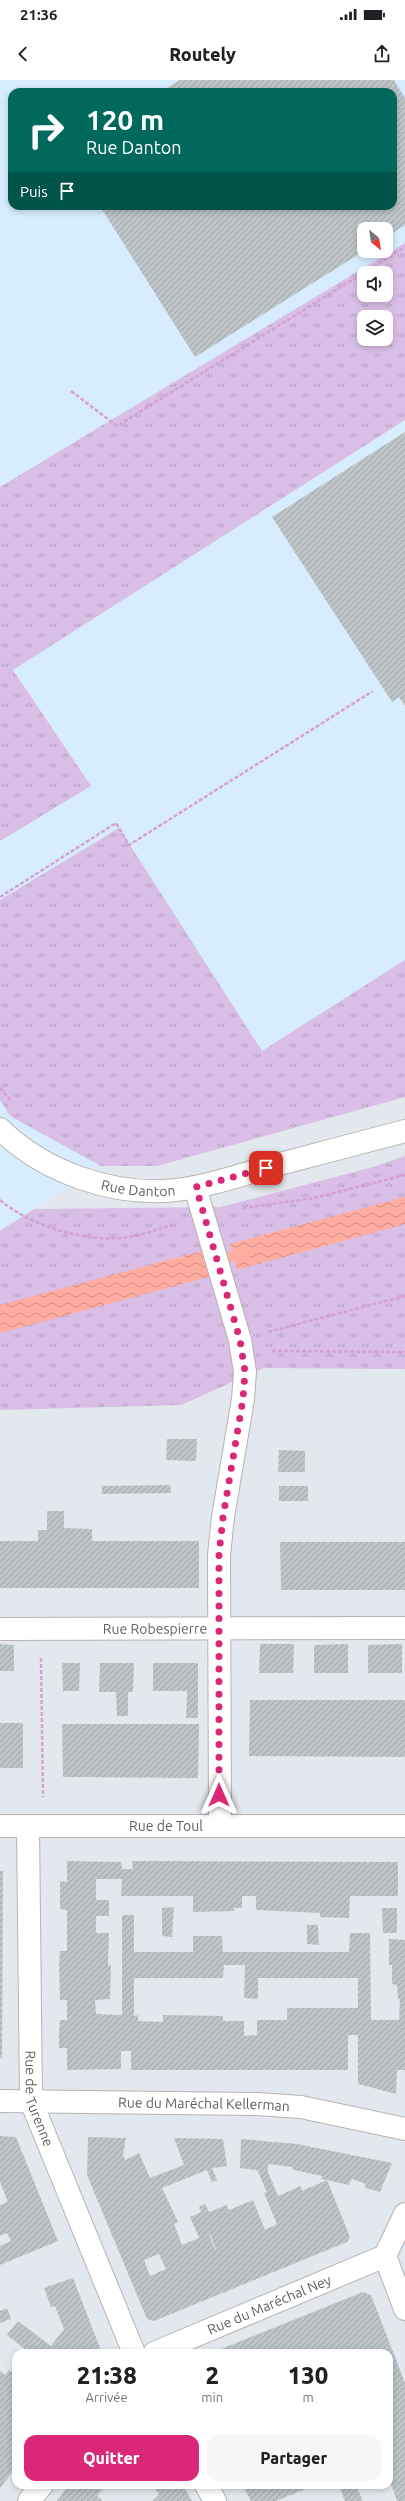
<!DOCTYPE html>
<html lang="fr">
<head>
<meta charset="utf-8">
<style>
	body { margin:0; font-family:Ubuntu,sans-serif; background:#f6f6f6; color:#202124; height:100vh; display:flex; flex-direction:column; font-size:15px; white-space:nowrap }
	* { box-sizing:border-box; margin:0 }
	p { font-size:13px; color:#757577 }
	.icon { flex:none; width:22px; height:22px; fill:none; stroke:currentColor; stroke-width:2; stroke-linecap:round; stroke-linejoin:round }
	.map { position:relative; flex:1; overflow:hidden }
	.drawer { position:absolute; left:12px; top:2269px; width:381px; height:140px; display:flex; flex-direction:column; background:#fff; border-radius:12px; box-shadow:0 2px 6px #0003 }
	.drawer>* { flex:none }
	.top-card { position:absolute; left:8px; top:8px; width:389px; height:122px; border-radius:12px; box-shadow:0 2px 6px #0003; background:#00695c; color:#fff; overflow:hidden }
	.needle { width:26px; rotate:150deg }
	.buttons { position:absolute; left:357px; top:142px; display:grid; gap:8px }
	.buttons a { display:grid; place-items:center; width:36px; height:36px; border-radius:8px; background:#fff; box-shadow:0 2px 6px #0003; font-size:20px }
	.pin { position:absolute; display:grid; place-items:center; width:34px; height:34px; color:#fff; margin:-17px; border-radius:8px; box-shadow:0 2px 6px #0006 }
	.me { position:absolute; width:44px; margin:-22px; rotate:0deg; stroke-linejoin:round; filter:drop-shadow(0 0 3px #0008) }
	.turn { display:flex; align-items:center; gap:14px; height:84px; padding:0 12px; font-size:18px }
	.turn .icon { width:52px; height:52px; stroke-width:2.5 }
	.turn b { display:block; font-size:28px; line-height:34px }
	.then { display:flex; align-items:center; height:38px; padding:0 12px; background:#0003; gap:8px; font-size:15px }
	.eta { display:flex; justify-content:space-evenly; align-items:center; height:68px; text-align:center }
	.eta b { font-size:24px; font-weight:800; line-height:28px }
	.primary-button { display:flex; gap:8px; margin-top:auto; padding:8px 12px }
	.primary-button a { flex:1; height:46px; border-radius:12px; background:#db2777; color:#fff; font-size:16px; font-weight:800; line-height:46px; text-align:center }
	.primary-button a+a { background:#f6f6f6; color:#202124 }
	.status { display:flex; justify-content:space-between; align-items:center; height:28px; padding:0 20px; background:#fff; direction:ltr }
	.status svg { height:11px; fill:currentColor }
	header { display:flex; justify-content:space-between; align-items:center; height:52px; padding:0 12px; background:#fff; font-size:18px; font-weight:800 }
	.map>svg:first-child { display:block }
	.commercial { fill:#d7ecfe; fill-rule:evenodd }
	.grass { fill:url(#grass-tufts); fill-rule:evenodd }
	.water { fill:url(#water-waves) }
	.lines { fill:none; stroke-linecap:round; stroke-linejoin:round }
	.stream { stroke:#ffaca1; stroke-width:10 }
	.building { fill:url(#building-hatch); fill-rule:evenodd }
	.street-casing { stroke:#b8b2b0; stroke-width:24 }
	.path { stroke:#d4a1d7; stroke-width:2.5; stroke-dasharray:4 2; stroke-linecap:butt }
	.street { stroke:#fff; stroke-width:22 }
	.route { stroke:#db2777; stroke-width:7; stroke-dasharray:0 12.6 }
	.labels { text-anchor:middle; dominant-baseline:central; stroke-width:4; stroke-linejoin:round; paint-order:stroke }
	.street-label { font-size:14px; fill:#635c5a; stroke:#fff }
</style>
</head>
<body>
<div class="status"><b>21:36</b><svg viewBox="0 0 49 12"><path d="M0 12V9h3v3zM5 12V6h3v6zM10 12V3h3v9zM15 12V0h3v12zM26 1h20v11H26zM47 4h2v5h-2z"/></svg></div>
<header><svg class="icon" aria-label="back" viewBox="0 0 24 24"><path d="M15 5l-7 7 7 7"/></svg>Routely<svg class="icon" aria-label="share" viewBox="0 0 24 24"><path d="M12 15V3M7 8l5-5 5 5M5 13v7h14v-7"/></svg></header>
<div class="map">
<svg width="405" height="2421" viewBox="0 0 405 2421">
	<defs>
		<pattern id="grass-tufts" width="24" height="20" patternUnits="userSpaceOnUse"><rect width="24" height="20" fill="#d9bee5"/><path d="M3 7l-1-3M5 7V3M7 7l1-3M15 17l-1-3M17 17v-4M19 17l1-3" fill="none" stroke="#b49ebd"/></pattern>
		<pattern id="water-waves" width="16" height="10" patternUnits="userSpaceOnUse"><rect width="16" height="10" fill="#ffaca1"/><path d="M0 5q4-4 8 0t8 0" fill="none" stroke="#d28f86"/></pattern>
		<pattern id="building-hatch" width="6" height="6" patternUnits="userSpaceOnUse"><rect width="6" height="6" fill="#bec5c8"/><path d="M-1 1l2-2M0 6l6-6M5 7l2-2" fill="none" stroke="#9ea3a5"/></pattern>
	</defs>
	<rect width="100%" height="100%" fill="#e2e8ed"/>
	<path class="commercial" d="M0 0H405V924L285 967 0 1151ZM12 12H393V126H12ZM364 149H386V171H364ZM364 193H386V215H364ZM364 237H386V259H364Z"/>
	<path class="grass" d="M405 163V340L13 590 91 706 0 761V407ZM364 193H386V215H364ZM364 237H386V259H364Z
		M119 748 262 971 405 880V1017L157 1086H101L10 1036 0 1020V820Z
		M405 1076V1289L264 1288 181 1325 0 1330V1151L34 1129 221 1127 373 1087Z"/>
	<path class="water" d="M405 1117V1144L237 1190 230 1164Z
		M206 1170 212 1196 0 1253V1225Z"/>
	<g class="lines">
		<path class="stream" d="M215 1181 246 1173"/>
	</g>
	<path class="building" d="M180 0H394L405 18V145L386 157V149H364V171L195 277 100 126H393V12H161Z
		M405 352V626L399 617 392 622 272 437Z
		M167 1359H197L196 1381 166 1380Z
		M279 1370 305 1371V1392H278Z
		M170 1405 171 1413 102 1414V1406Z
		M279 1406H308V1421H279Z
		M47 1431H64V1448L92 1449V1461H199V1508H0V1461H38V1450H47Z
		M280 1462H405V1510H281Z
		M0 1564 14 1565V1591H0Z
		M260 1564H294L293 1593H259Z
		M348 1564V1593H314V1565Z
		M402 1564V1593H368V1565Z
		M62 1583H80L79 1611H63Z
		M100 1583H134L133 1612H128V1636H117L116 1612H99Z
		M153 1583H198V1638H186L187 1611H153Z
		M250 1620H405V1677L249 1676Z
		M0 1643H23V1688H0Z
		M62 1644H199L198 1698 63 1697Z
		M67 1781 121 1782 122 1789H133L132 1781 398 1782V1816H350L349 1838 320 1837V1833L256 1830V1816H242V1828H234V1831L193 1832V1816H121L122 1799H96V1820H109V1836H96V1853H109L108 1886 111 1885 110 1919 95 1920 96 1934 122 1935V1835H134V1872H193V1856H222L223 1872H349L350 1853H370L371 1940H399L400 1919H398L397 1905 392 1904V1885H389V1859L405 1860V1990H397L396 2014 358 2004V1955H348V1990H131V1971H121V1989L67 1990V1968H59V1954L60 1940H67V1920H60L59 1886 60 1871H67V1830L60 1829V1801L67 1802ZM224 1885H245L244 1918 258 1919V1898H358V1928H287V1940H257V1955L244 1956V1941H223V1936L163 1935V1942L138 1941V1935L134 1936V1898H223Z
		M0 1791H3L2 1978H0Z
		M174 1827 172 1857 162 1856V1828Z
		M382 1828H397V1853H383Z
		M307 1845H318L319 1865 307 1864Z
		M0 2056 16 2057 58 2161 0 2185V2166L11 2161 7 2153 0 2156V2125L8 2122 0 2102Z
		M88 2057 126 2058 123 2075 125 2080 139 2073 150 2098 184 2085 174 2058 223 2059 227 2086 212 2088 217 2100 212 2102 207 2090 162 2108 178 2142 174 2144 182 2165 199 2158 190 2137 201 2132 199 2127 205 2124 209 2132 227 2125 229 2130 253 2120 265 2150 277 2144 264 2113 267 2112 257 2090 240 2088 241 2059 297 2064 392 2083 380 2112 365 2108 366 2104 352 2099 349 2105 327 2100 321 2099 322 2096 294 2090 292 2087 268 2084V2092L278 2116 301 2106 302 2111 327 2100 350 2157 347 2162 154 2241 147 2239 87 2095ZM209 2154H210L216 2169H215ZM159 2174 166 2189 150 2196 144 2180Z
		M73 2198 102 2273H30L7 2255 18 2241 51 2266 64 2249 55 2226 51 2227 44 2208Z
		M363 2212 371 2215 405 2303V2421H397L389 2398V2273H211Z
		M7 2228 11 2239 0 2243V2231Z
		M9 2290 16 2295V2387L0 2408V2291L5 2295Z
		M69 2405H106L97 2416 103 2421H57Z
		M153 2405H183L192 2421H152L159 2415Z
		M242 2405H315L276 2421H251Z
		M339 2405H356L363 2421H345Z"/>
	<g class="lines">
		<g class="street-casing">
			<g id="street">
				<path id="s1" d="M0 1049C44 1092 114 1117 176 1110 210 1106 243 1094 276 1085 319 1074 362 1062 405 1051"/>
				<path d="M195 1107 240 1260 245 1292 243 1319 223 1437 219 1475 220 1746"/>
				<path id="s2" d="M0 1549 405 1548"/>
				<path id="s3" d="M0 1746H405"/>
				<path id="s4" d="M28 1746 31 2021 134 2273"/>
				<path id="s5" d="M0 2021 257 2024 301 2027 405 2049"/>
				<path d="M405 2134 385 2176 405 2229"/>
				<path id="s6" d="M154 2273 385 2176"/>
				<path d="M206 2405 215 2421"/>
				<path d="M29 2421 42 2405"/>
			</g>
		</g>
		<path class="path" d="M71 311 117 346 405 167
			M0 817 116 743 129 765 373 611
			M0 1008 11 1021
			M0 1120C29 1145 81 1161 120 1158 139 1157 158 1149 176 1144
			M243 1128 314 1118 405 1095
			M268 1252 405 1216
			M272 1271 405 1272
			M41 1578 43 1717"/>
		<use href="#street" class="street"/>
	</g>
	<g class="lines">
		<path class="route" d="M219 1715V1475L223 1437 243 1319 245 1292 240 1260 196 1107 266 1088"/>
	</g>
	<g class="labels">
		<g class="street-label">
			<text stroke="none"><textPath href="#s1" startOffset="154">Rue Danton</textPath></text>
			<text stroke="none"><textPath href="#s2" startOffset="155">Rue Robespierre</textPath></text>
			<text stroke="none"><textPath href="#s3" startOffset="166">Rue de Toul</textPath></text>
			<text stroke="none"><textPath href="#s4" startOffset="274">Rue de Turenne</textPath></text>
			<text stroke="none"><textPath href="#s5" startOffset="204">Rue du Maréchal Kellerman</textPath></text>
			<text stroke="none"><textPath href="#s6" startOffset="125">Rue du Maréchal Ney</textPath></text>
		</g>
	</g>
</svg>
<div class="buttons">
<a><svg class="needle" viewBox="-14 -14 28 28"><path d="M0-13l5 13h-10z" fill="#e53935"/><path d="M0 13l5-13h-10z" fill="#757577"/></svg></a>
<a><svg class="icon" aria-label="sound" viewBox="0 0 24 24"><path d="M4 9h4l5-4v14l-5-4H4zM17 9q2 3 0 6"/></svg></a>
<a><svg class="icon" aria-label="layers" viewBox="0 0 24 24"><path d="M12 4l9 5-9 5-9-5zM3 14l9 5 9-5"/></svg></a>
</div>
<div class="pin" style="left:266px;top:1088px;background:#d93025"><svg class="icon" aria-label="arrive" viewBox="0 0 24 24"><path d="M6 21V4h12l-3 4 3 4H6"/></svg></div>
<svg class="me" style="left:219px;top:1715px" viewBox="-20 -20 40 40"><path d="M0-17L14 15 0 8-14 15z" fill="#db2777" stroke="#fff" stroke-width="4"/></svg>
<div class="top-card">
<div class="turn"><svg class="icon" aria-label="right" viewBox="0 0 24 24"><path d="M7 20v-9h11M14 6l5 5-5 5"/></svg><div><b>120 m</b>Rue Danton</div></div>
<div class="then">Puis<svg class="icon" aria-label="arrive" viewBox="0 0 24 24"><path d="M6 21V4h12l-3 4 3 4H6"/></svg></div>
</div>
<section class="drawer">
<div class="eta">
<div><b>21:38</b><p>Arrivée</p></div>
<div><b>2</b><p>min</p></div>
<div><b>130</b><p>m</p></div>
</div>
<div class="primary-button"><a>Quitter</a><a>Partager</a></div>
</section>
</div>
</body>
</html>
